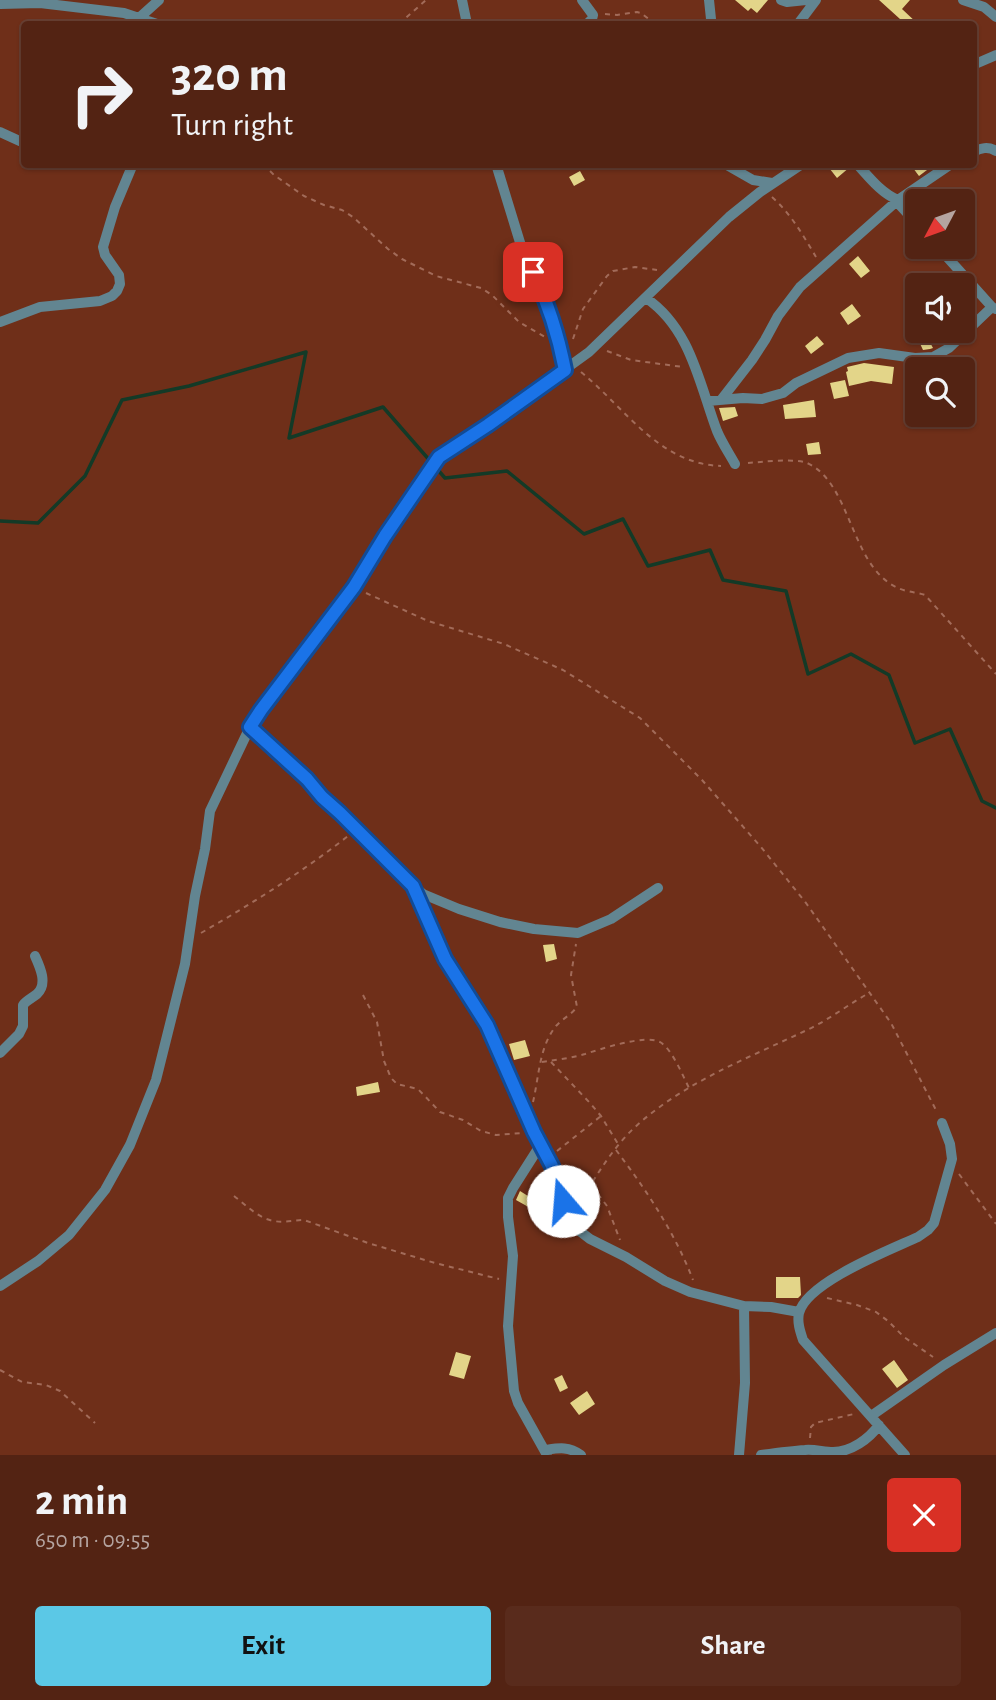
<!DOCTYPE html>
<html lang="en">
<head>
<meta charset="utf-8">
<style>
	body { margin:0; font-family:"Alegreya Sans",sans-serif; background:#592b1c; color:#f1f3f6; height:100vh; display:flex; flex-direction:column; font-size:26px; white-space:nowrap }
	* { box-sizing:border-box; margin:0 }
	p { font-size:23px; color:#b5a4a0 }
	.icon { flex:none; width:38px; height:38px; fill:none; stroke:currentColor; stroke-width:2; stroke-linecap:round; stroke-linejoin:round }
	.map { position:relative; height:1455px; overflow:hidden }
	.sheet { display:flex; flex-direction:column; background:#532313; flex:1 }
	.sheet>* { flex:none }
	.banner { position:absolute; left:21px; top:21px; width:956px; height:147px; border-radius:7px; box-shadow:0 2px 5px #0004,0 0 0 2px #694033; background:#532313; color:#f1f3f6; overflow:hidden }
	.needle { width:46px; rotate:229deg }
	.fabs { position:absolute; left:905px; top:189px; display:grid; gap:14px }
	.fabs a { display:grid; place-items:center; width:70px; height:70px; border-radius:7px; background:#532313; box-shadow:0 2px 5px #0004,0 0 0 2px #694033; font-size:35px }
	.pin { position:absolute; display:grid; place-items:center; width:60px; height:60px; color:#fff; margin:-30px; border-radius:14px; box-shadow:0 4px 10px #0006 }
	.me { position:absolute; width:77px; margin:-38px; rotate:342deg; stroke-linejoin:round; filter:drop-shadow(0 0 5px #0008) }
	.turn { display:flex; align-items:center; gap:24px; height:147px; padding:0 35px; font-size:32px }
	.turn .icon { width:91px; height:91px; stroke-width:2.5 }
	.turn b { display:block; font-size:49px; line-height:60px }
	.round { display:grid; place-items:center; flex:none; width:74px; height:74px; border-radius:7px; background:#592b1c }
	.overview { display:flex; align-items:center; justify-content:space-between; height:119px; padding:0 35px }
	h1 { font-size:42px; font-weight:600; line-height:52px }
	.cta { display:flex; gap:14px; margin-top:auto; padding:14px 35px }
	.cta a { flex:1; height:80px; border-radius:7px; background:#5bc8e6; color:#111; font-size:28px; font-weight:600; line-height:80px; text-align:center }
	.cta a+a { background:#592b1c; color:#f1f3f6 }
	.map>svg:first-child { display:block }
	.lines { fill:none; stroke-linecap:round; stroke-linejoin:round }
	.stream { stroke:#133a27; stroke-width:3.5 }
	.building { fill:#e3d589 }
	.path { stroke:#a26b59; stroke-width:2; stroke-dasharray:5 5; stroke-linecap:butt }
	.street { stroke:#628591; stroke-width:10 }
	.route-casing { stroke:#114b97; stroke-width:18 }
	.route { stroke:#1a73e8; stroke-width:12 }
</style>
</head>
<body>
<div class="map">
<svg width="996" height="1455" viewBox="0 0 996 1455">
	<rect width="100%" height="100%" fill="#6f2f19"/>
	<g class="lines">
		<path class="stream" d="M0 521 38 523 85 476 122 400 189 386 306 352 289 438 383 407 445 478 507 471 584 534 623 519 648 566 710 550 723 580 786 591 808 674 851 654 889 675 915 743 950 729 982 801 996 808"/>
	</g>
	<path class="building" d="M735 0H768L757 13 751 8 748 11Z
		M879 0H910L902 9 918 24H895L900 19Z
		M826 164H849L850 167 837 178Z
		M910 164H935L919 176Z
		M580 171 585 180 574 186 569 177Z
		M858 256 870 271 861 278 849 264Z
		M852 304 861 316 848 325 840 313Z
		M924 331 933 348 930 349 923 350 916 335Z
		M817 336 824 344 811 354 805 346Z
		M864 363 894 367 892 384 871 381 849 386 846 372 848 371 847 367Z
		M845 380 849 396 834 399 830 383Z
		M814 400 816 417 785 419 783 405Z
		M735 407 738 416 723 421 719 408Z
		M819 442 821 454 808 455 806 444Z
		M554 944 557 959 546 962 543 945Z
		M525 1040 530 1056 514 1060 509 1044Z
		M378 1082 380 1092 357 1096 356 1087Z
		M520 1191 536 1201 532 1209 516 1200Z
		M776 1277H800L801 1295 798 1298H776Z
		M456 1352 471 1356 464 1379 449 1375Z
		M894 1360 908 1380 897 1388 882 1369Z
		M562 1375 568 1388 560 1392 554 1379Z
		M587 1391 595 1404 579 1415 570 1403Z"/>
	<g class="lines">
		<path class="path" d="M605 14 617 15 637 12 641 13 655 24
			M399 24 426 0
			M263 164 274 175 304 196 324 205 342 210 353 217 388 249 402 259 436 276 481 288 492 295 519 322 547 338
			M772 197C791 214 803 235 816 257
			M573 339 583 309 607 276 613 271 635 267 657 270
			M607 351 631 360 683 367
			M581 372C625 408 659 464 721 466
			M748 463C761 462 796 458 807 463 852 483 850 567 898 588 906 592 916 592 925 595L996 674
			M366 593 428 621 504 644 563 670 640 718 702 780 761 847 806 903 891 1023 937 1112
			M201 933C251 904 301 873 348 836
			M363 995 377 1022 384 1061 391 1078 397 1084 418 1089 440 1112 463 1120 481 1131 496 1135 523 1133
			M542 1062C556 1060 571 1058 585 1054 601 1049 645 1034 660 1042 672 1049 683 1076 689 1088
			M551 1062 590 1103 601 1116 618 1144
			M533 1102C539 1077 539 1047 556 1026 562 1019 571 1015 577 1007L571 975 576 944
			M616 1150C647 1191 675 1233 693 1280
			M557 1151 601 1116
			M959 1174 996 1224
			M592 1186 607 1206 620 1240
			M234 1196C246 1205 259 1219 274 1221 284 1223 294 1220 304 1220L368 1243 435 1263 499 1279
			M577 1207C594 1180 610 1151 633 1129 683 1082 749 1058 809 1029 830 1019 849 1004 869 993
			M827 1298 857 1305 876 1312 888 1321 904 1337 933 1357
			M0 1370 22 1382 46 1385 60 1391 95 1423
			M810 1438 811 1427 815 1423 854 1414"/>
		<path class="street" d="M462 0 467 24
			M582 0 593 15 592 19 587 24
			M709 0 711 19 710 24
			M781 0 787 2 806 0
			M963 0 984 7 996 17
			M0 4 40 3 124 13 157 24
			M139 18 159 0
			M798 24 816 0
			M973 65 996 55
			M0 132 24 143
			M973 152C981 148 988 146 996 151
			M496 164 522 249 551 311 562 347 565 370
			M725 164 753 180 772 183
			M857 164C869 177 881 193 898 200L951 164
			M896 201 917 224
			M938 247 992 307
			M646 298C691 329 699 383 717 431 722 443 729 453 735 464
			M0 322 40 307 100 301 112 296 117 291 120 284 119 275 105 255 103 247 115 207 133 164
			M721 400 752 360 765 340 778 316 800 287 898 200
			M708 401 743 398 762 399 783 393 796 383 848 358 879 353 915 358 933 357 949 348 992 307 996 309
			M250 727 307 779 322 797 340 813 413 886 423 894 459 909 500 922 534 929 578 933 611 919 658 888
			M413 886 445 959 487 1025 534 1132 552 1166 569 1220 577 1229 590 1239 626 1257 665 1281 690 1292 744 1306 771 1307 799 1312
			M0 1053 19 1034 23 1026V1005C27 1000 32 998 37 994 48 984 40 967 35 956
			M541 1144 513 1188 508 1198V1217L513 1256 508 1326 514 1391 518 1403 547 1455
			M0 1286 38 1261 69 1235 105 1190 130 1145 156 1080 185 964 195 896 205 849 210 811 250 727 261 710 354 587 385 536 439 457 488 425 589 352 729 217 760 192 802 164
			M871 1416 944 1365 996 1333
			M545 1450C559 1448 568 1446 581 1455
			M739 1455 745 1383 744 1306
			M761 1455C776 1453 791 1451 805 1450 814 1449 824 1452 833 1452 851 1452 869 1439 879 1425
			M905 1455 803 1340C800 1331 797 1322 799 1313 807 1282 890 1250 918 1237L928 1230 934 1223 952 1159 950 1144 942 1123"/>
	</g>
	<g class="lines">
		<g class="route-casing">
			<path id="route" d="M533 272C549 305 558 334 565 370L488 425 439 457 385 536 354 587 261 710 250 727 307 779 322 797 340 813 413 886 445 959 487 1025 534 1132 552 1166 563 1201"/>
		</g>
		<use href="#route" class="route"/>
	</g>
</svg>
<div class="fabs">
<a><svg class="needle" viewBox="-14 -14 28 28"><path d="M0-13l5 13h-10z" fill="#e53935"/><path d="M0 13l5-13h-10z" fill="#b5a4a0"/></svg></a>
<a><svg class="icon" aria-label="sound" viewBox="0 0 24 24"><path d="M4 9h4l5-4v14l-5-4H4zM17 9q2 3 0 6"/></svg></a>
<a><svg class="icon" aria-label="search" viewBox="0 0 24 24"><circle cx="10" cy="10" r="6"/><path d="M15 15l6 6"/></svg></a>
</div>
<div class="pin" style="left:533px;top:272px;background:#d93025"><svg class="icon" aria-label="arrive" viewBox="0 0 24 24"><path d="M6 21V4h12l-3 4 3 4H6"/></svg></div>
<svg class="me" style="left:563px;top:1201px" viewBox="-20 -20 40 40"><circle r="19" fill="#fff"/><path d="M0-13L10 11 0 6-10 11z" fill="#1a73e8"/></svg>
<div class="banner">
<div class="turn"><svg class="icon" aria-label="right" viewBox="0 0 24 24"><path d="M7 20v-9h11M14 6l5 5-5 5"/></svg><div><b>320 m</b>Turn right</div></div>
</div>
</div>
<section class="sheet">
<div class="overview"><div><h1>2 min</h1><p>650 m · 09:55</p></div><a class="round" style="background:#d93025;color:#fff"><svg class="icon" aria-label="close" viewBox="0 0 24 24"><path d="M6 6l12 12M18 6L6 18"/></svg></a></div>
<div class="cta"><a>Exit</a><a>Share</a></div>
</section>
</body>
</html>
